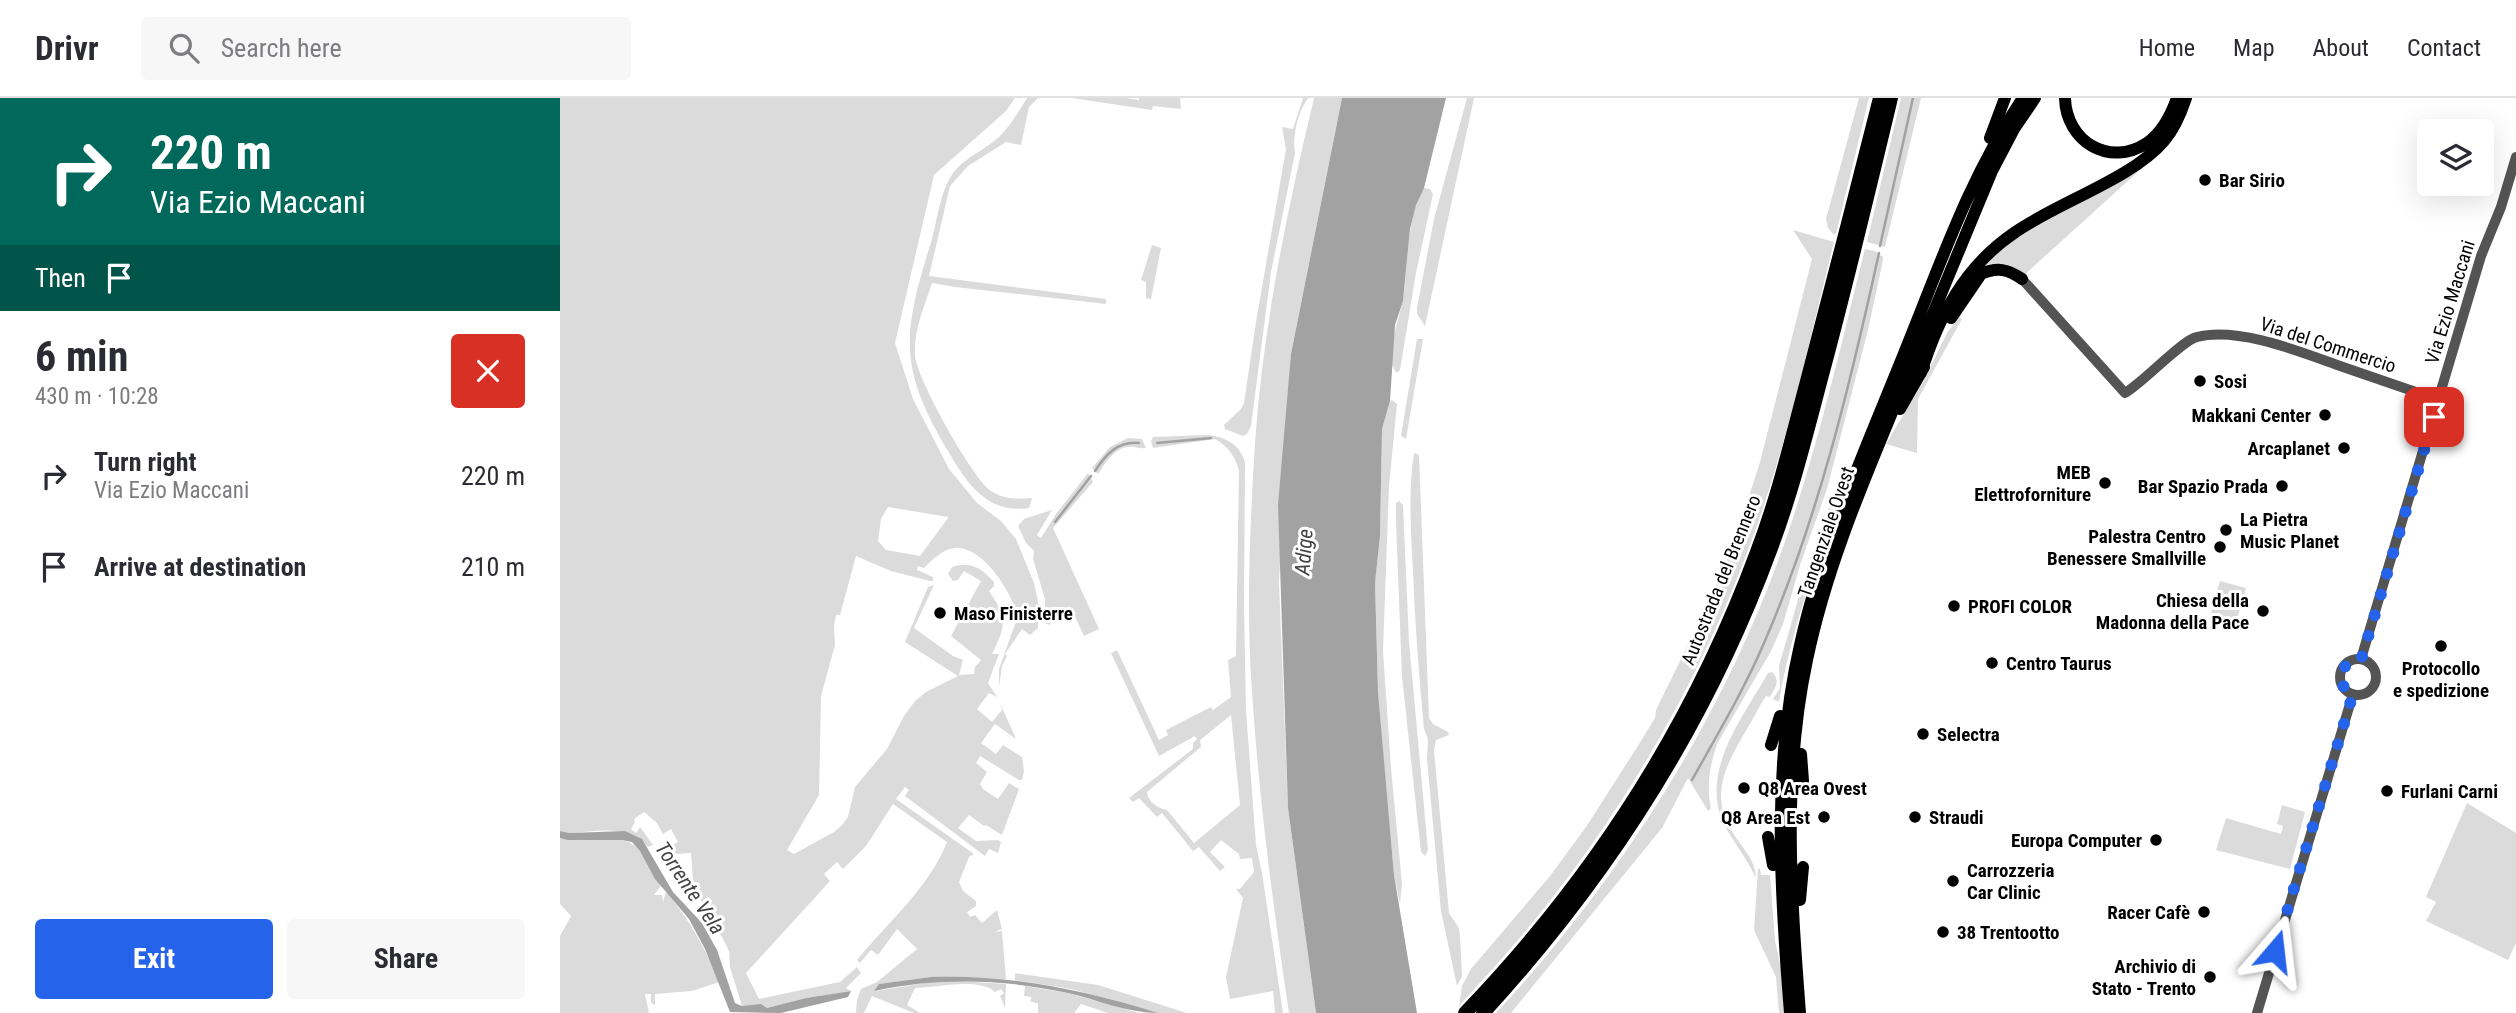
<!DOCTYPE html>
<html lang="en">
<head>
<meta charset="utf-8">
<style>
	body { margin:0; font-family:"Roboto Condensed",sans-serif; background:#f7f7f7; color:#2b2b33; height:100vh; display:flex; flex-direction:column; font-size:26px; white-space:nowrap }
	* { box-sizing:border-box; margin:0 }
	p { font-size:23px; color:#7c7c81 }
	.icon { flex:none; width:38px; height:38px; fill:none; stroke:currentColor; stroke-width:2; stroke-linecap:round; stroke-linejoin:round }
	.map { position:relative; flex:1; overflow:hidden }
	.panel { display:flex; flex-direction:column; background:#fff; width:560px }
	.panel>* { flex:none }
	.guide { background:#00695c; color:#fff; overflow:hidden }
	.tools { position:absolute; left:1857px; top:21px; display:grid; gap:14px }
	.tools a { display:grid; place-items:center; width:77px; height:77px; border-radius:7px; background:#fff; box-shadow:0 7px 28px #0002; font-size:35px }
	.pin { position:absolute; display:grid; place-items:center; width:60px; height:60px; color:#fff; margin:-30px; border-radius:14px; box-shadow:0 4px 10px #0006 }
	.me { position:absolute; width:77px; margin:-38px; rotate:17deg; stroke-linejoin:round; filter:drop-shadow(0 0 5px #0008) }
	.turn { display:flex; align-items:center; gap:24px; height:147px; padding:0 35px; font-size:32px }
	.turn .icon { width:91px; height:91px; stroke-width:2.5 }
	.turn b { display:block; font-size:49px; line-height:60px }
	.then { display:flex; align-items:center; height:66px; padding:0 35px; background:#0003; gap:14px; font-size:26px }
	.round { display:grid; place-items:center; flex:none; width:74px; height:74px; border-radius:7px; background:#f7f7f7 }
	.headline { display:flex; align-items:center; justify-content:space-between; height:119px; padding:0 35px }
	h1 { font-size:42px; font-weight:700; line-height:52px }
	.action { display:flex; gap:14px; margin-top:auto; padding:14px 35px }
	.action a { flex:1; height:80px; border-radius:7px; background:#2563eb; color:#fff; font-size:28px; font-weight:700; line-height:80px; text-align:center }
	.action a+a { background:#f7f7f7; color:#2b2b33 }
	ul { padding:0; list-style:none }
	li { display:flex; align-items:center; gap:21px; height:91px; padding:0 35px }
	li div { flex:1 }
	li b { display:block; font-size:26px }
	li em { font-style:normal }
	header { display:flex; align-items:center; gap:42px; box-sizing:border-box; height:98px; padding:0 35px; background:#fff; border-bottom:2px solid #e1e1e2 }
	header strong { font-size:33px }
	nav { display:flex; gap:38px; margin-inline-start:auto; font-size:24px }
	.search { width:490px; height:63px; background:#f7f7f7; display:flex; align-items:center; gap:18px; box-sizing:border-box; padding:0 24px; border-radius:7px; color:#7c7c81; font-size:26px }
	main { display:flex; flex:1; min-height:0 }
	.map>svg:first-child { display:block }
	.green { fill:#dbdbdb; fill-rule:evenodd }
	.water { fill:#a2a2a2 }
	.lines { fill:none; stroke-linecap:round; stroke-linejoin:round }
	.stream { stroke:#a2a2a2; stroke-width:2.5 }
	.tertiary { stroke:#545454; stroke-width:10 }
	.trunk { stroke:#000; stroke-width:12 }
	.motorway { stroke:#000; stroke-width:14 }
	.route { stroke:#2563eb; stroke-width:12; stroke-dasharray:0 21.6 }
	.poi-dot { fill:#000; stroke:#fff; stroke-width:2.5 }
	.labels { text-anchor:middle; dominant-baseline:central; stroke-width:6; stroke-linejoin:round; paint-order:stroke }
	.poi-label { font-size:19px; font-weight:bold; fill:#000; stroke:#fff; text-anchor:start }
	.street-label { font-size:19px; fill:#000; stroke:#fff }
	.water-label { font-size:21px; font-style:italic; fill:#434343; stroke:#fff }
</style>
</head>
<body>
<header>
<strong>Drivr</strong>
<div class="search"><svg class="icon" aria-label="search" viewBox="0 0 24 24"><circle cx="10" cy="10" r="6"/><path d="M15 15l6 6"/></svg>Search here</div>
<nav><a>Home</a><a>Map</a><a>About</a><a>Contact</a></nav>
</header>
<main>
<section class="panel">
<div class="guide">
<div class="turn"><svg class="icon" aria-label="right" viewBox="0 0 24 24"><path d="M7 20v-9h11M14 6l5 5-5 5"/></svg><div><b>220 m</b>Via Ezio Maccani</div></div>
<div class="then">Then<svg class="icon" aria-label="arrive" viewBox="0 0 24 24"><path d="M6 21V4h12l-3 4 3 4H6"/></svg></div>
</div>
<div class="headline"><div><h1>6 min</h1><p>430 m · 10:28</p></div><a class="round" style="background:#d93025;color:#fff"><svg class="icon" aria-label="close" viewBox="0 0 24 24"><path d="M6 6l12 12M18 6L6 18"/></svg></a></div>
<ul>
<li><svg class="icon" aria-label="right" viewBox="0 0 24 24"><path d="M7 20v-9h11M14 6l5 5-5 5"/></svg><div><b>Turn right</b><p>Via Ezio Maccani</p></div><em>220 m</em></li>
<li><svg class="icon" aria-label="arrive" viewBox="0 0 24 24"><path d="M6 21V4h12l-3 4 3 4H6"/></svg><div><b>Arrive at destination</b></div><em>210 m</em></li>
</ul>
<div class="action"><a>Exit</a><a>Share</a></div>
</section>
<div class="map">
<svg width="1956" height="915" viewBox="0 0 1956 915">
	<rect width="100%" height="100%" fill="#fff"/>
	<path class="green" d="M0 0H455L446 13 374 77 335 245 353 301 389 371 417 405 441 423 456 441 474 485 478 503V530L470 537 462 531 445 556 447 558 442 568 439 589V571L458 518C451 493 420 442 390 451 380 454 372 462 364 470L358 468 357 472 373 479V483H370L331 473 296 458 280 517H276L274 528 275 547 261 598 259 697 227 752 234 756 274 734 282 727 288 719 295 689 327 651 344 618 355 603 366 594 398 578 345 544 368 489 374 487 354 530 393 558 403 562 399 577 414 576 415 569 421 562 391 538 421 483 404 473 398 482 393 483 388 476 392 469C411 463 421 470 434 484V488L429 493C448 520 446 527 432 556H439L428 585 437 599 429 595 417 611 432 624 442 612 440 605 456 641 435 626 421 645 436 656 443 647 462 659 464 673 462 682H459L420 658 416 665 427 674 420 686 423 691 438 701 449 685 459 691 442 737 426 727 424 728 409 717 398 730 416 743 438 742 441 744 438 755 429 751 425 758 345 698 349 692 345 689 336 701 414 756 409 759 399 784 403 793 416 803V808L407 814 410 819 415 817 422 825 437 812 442 831 434 834 442 833 446 881 371 879 320 886 315 893 384 882 446 886 445 910 440 898 444 895 441 891 435 894C418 879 377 890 355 890L347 907 360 915H354L312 898 304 915H296L297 902 301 891 317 884 357 851 337 831 318 857 311 852 300 865 297 862C328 824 369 790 387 744L333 706 306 748 283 771 277 764 264 776 270 783 186 875 199 901 280 884 297 869 301 875 286 890 291 893 246 900 207 910 182 908 170 869 169 853 162 839 150 824 133 783 131 755 116 756 112 747 118 744 111 731 103 736 97 725 84 714 74 721 75 724 71 731 76 735 80 729 93 747 88 749C68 725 37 734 9 735L0 733ZM328 409 388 419V420L360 458 326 452 318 443 321 421Z
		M467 0H478L469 9 461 47 446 44 408 68 390 88 369 178 546 201V206L395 189 372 185C365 206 353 234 355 258 357 281 412 380 431 393 445 402 456 401 472 400L469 410C430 416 409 389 391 358 337 269 342 237 372 141 378 119 380 94 393 75 405 59 425 52 439 39 450 28 459 13 467 0Z
		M512 0H566L579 2V0H620L621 11 593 8 592 12Z
		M743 0H748C738 14 732 38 735 55L711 174 691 328 687 336 683 338 665 331 664 327 681 311 684 305 696 224 726 51 722 29 733 31Z
		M754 0H782L731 256 719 484 728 710 756 915H729C713 808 699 701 692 594 686 511 690 427 695 345 703 228 727 113 754 0Z
		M907 0H914L865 228 857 216V210L874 121Z
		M1299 0H1309L1276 136H1273L1268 130 1266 121Z
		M1341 0H1361L1325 149 1307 144Z
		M1601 53 1463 178 1459 173 1409 181 1449 143Z
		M864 90 870 91 873 96 856 175 840 272 837 275C835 273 833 269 832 266 829 244 839 222 843 201 848 171 847 113 864 90Z
		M1233 132 1274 144C1252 233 1232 323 1203 410 1156 551 1081 687 989 804 961 840 930 874 899 908L902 888 911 871 990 778 1026 729 1076 651 1095 620 1096 612 1148 506 1176 439 1200 364 1252 161Z
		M592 147 601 150 591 201 586 200V184L581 182Z
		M1305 151 1315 153 1323 159V162L1308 232 1267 391 1241 464 1223 526 1211 553 1157 646C1150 667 1146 688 1151 710L1148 713 1128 680 1102 730 951 915H936C1063 778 1166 615 1227 438 1259 344 1281 247 1305 151Z
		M1399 219 1402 221 1358 301 1357 355 1326 346 1363 284 1387 235Z
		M857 241H863L846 341 841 338Z
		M832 302 837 306 829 388 823 553 831 670 842 786 840 806 834 777 823 655 818 594 815 485 820 438 822 331 830 303Z
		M646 337C664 338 680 346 685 364L684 509 686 613 696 747 702 775 723 915H715L713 893 670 901 666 879 683 800 676 791H680L694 774 692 760 680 761 679 756 661 742 650 754 665 769 660 773 639 749 633 753 602 715 597 719 579 700 573 704 569 700 633 651V645L637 641 635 638 599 658 551 555 557 552 599 642 608 637 606 632 651 609 653 612 671 599 668 562 676 558 679 373C675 358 669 349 655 341L593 350 591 343 593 339ZM671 617 680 707 634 745 607 712C597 710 588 704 587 694L641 649 640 642Z
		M568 340 582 341 586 350C579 351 574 348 568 349 554 350 545 366 538 376L532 370 550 349Z
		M854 355 859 357 869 620 873 626 888 634 889 637 876 642 874 652 889 815 899 830 900 838 902 878 897 888 881 813 867 661 868 641 864 631C859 579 855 526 853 474 851 434 848 394 854 355Z
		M1283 371 1291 373C1262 445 1232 527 1219 604L1213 601 1220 590 1219 568 1248 467Z
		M528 375 533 384 493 430 539 531 524 538 513 514 491 524 490 527 485 525V501L473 461 474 453 466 445 458 428 464 421 492 412 477 437 481 440 496 416Z
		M839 403 843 407 849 544 868 752 865 758 861 754 842 579 836 424V405Z
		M1660 483 1686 490 1675 529 1649 522Z
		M1212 574C1221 582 1215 590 1210 599L1206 598C1199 608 1194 620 1187 631 1168 663 1149 695 1171 732 1180 747 1196 762 1196 780 1187 760 1172 743 1163 724 1140 672 1184 618 1208 575Z
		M1907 705 1956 735V845L1948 862 1866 823 1876 804 1866 799Z
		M1722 707 1745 714 1730 771 1656 752 1666 720 1721 736 1723 728 1717 726Z
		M0 740 7 742C30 742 66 733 81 754 88 765 93 778 101 788L94 797H102L103 804 106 794C130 822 145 850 159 884L132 893 95 896V907L91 905V896H85L89 915H0V838L11 818 0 806Z
		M1198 771H1200L1201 777H1210L1215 843 1221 870 1224 915H1219L1216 879 1194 832Z
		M455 875 538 887 627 915H598L511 891 455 882Z
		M465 888 508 895 579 915H548L521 906 514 915H478V905L471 904V899L464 898Z"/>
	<path class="water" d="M782 0H886L864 90 856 107 850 131 843 203 835 227 830 303 822 331 820 438 815 485 818 594 834 777 857 915H756L728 710 718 407 731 256Z
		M0 733 9 735 65 733 82 741 113 794 142 825 157 852 175 905 182 908 201 906 207 910 246 900 291 893 288 899 221 915 170 914 145 851 129 821 95 781 80 753 72 744 62 742H7L0 740Z
		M371 879C449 876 523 892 598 915 567 915 538 902 508 895 444 881 378 879 314 893L319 886Z"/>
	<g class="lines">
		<path class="stream" d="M1320 148 1353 0
			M597 345 651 340
			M535 373C546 356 558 343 579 345
			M495 424 531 378
			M1132 682C1157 637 1184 592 1204 545 1258 421 1290 287 1319 155"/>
		<path class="tertiary" d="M1462 181 1565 295C1584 284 1622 242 1637 239 1679 228 1743 255 1783 269 1815 280 1847 291 1879 302
			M1780 579a18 18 0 1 1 36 0a18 18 0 1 1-36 0Z
			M1801 561 1921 158 1941 109 1956 59
			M1697 915 1793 596"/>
		<path class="trunk" d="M1505 0C1506 43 1549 70 1587 45 1603 34 1611 17 1617 0
			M1430 40 1445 0
			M1391 220 1421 176C1437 169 1448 171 1462 181
			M1361 275C1379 218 1404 169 1454 135 1496 105 1572 81 1604 43 1615 30 1621 15 1626 0
			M1340 311 1364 269
			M1211 647 1220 618
			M1241 656 1243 683
			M1208 739 1213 767
			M1240 802 1243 769
			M1230 915C1220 792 1212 668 1240 547 1263 443 1308 346 1347 248 1381 164 1411 76 1463 0
			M1240 915C1231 797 1222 679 1247 562 1265 475 1299 394 1333 312 1366 232 1399 153 1432 73L1454 31 1475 0"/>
		<path class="motorway" d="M905 915C1033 782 1133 627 1197 454 1218 399 1231 343 1246 287 1271 191 1296 96 1320 0
			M923 915C1048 779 1147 624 1211 450 1234 389 1249 325 1266 262 1289 175 1310 88 1331 0"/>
	</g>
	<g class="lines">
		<path class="route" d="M1715 853 1793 596 1782 587V572L1791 562 1801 561 1803 556 1874 319"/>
	</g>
	<g class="poi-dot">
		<circle cx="1645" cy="82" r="7"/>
		<circle cx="1640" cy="283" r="7"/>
		<circle cx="1765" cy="317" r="7"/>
		<circle cx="1784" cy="350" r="7"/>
		<circle cx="1545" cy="385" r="7"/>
		<circle cx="1722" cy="388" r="7"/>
		<circle cx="1666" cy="432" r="7"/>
		<circle cx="1660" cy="449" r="7"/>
		<circle cx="1394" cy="508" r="7"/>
		<circle cx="1703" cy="513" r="7"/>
		<circle cx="380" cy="515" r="7"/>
		<circle cx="1881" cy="548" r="7"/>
		<circle cx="1432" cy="565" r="7"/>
		<circle cx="1363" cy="636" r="7"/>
		<circle cx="1184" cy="690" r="7"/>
		<circle cx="1827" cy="693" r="7"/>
		<circle cx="1264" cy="719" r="7"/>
		<circle cx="1355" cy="719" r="7"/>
		<circle cx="1596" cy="742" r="7"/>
		<circle cx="1393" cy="783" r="7"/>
		<circle cx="1644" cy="814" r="7"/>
		<circle cx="1383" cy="834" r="7"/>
		<circle cx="1650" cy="879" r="7"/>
	</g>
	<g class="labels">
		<g class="poi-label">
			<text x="1659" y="82">Bar Sirio</text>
			<text x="1654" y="283">Sosi</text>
			<text x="1751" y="317" text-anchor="end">Makkani Center</text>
			<text x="1770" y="350" text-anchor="end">Arcaplanet</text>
			<text x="1531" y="374" text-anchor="end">MEB<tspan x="1531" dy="22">Elettroforniture</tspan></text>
			<text x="1708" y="388" text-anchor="end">Bar Spazio Prada</text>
			<text x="1680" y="421">La Pietra<tspan x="1680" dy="22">Music Planet</tspan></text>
			<text x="1646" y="438" text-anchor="end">Palestra Centro<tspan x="1646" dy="22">Benessere Smallville</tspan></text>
			<text x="1689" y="502" text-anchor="end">Chiesa della<tspan x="1689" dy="22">Madonna della Pace</tspan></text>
			<text x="1408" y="508">PROFI COLOR</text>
			<text x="394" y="515">Maso Finisterre</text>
			<text x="1446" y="565">Centro Taurus</text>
			<text x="1881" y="570" text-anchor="middle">Protocollo<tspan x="1881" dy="22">e spedizione</tspan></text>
			<text x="1377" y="636">Selectra</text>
			<text x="1198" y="690">Q8 Area Ovest</text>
			<text x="1841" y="693">Furlani Carni</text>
			<text x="1250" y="719" text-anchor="end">Q8 Area Est</text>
			<text x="1369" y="719">Straudi</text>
			<text x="1582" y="742" text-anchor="end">Europa Computer</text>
			<text x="1407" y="772">Carrozzeria<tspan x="1407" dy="22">Car Clinic</tspan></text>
			<text x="1630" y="814" text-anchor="end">Racer Cafè</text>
			<text x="1397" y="834">38 Trentootto</text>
			<text x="1636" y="868" text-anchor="end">Archivio di<tspan x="1636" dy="22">Stato - Trento</tspan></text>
		</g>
		<g class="street-label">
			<text transform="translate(1890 204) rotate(-73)">Via Ezio Maccani</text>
			<text transform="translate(1768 247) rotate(18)">Via del Commercio</text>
			<text transform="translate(1266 434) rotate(-71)">Tangenziale Ovest</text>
			<text transform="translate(1161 482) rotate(-68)">Autostrada del Brennero</text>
		</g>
		<g class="water-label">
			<text transform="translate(744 454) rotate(-86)">Adige</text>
			<text transform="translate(130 790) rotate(56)">Torrente Vela</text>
		</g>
	</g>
</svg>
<div class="tools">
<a><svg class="icon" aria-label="layers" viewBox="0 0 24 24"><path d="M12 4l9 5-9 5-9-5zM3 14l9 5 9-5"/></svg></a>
</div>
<div class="pin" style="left:1874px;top:319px;background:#d93025"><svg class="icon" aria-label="arrive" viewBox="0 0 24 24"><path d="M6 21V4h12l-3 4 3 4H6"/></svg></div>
<svg class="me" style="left:1715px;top:853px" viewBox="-20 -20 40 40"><path d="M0-17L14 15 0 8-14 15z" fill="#2563eb" stroke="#fff" stroke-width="4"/></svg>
</div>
</main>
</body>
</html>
